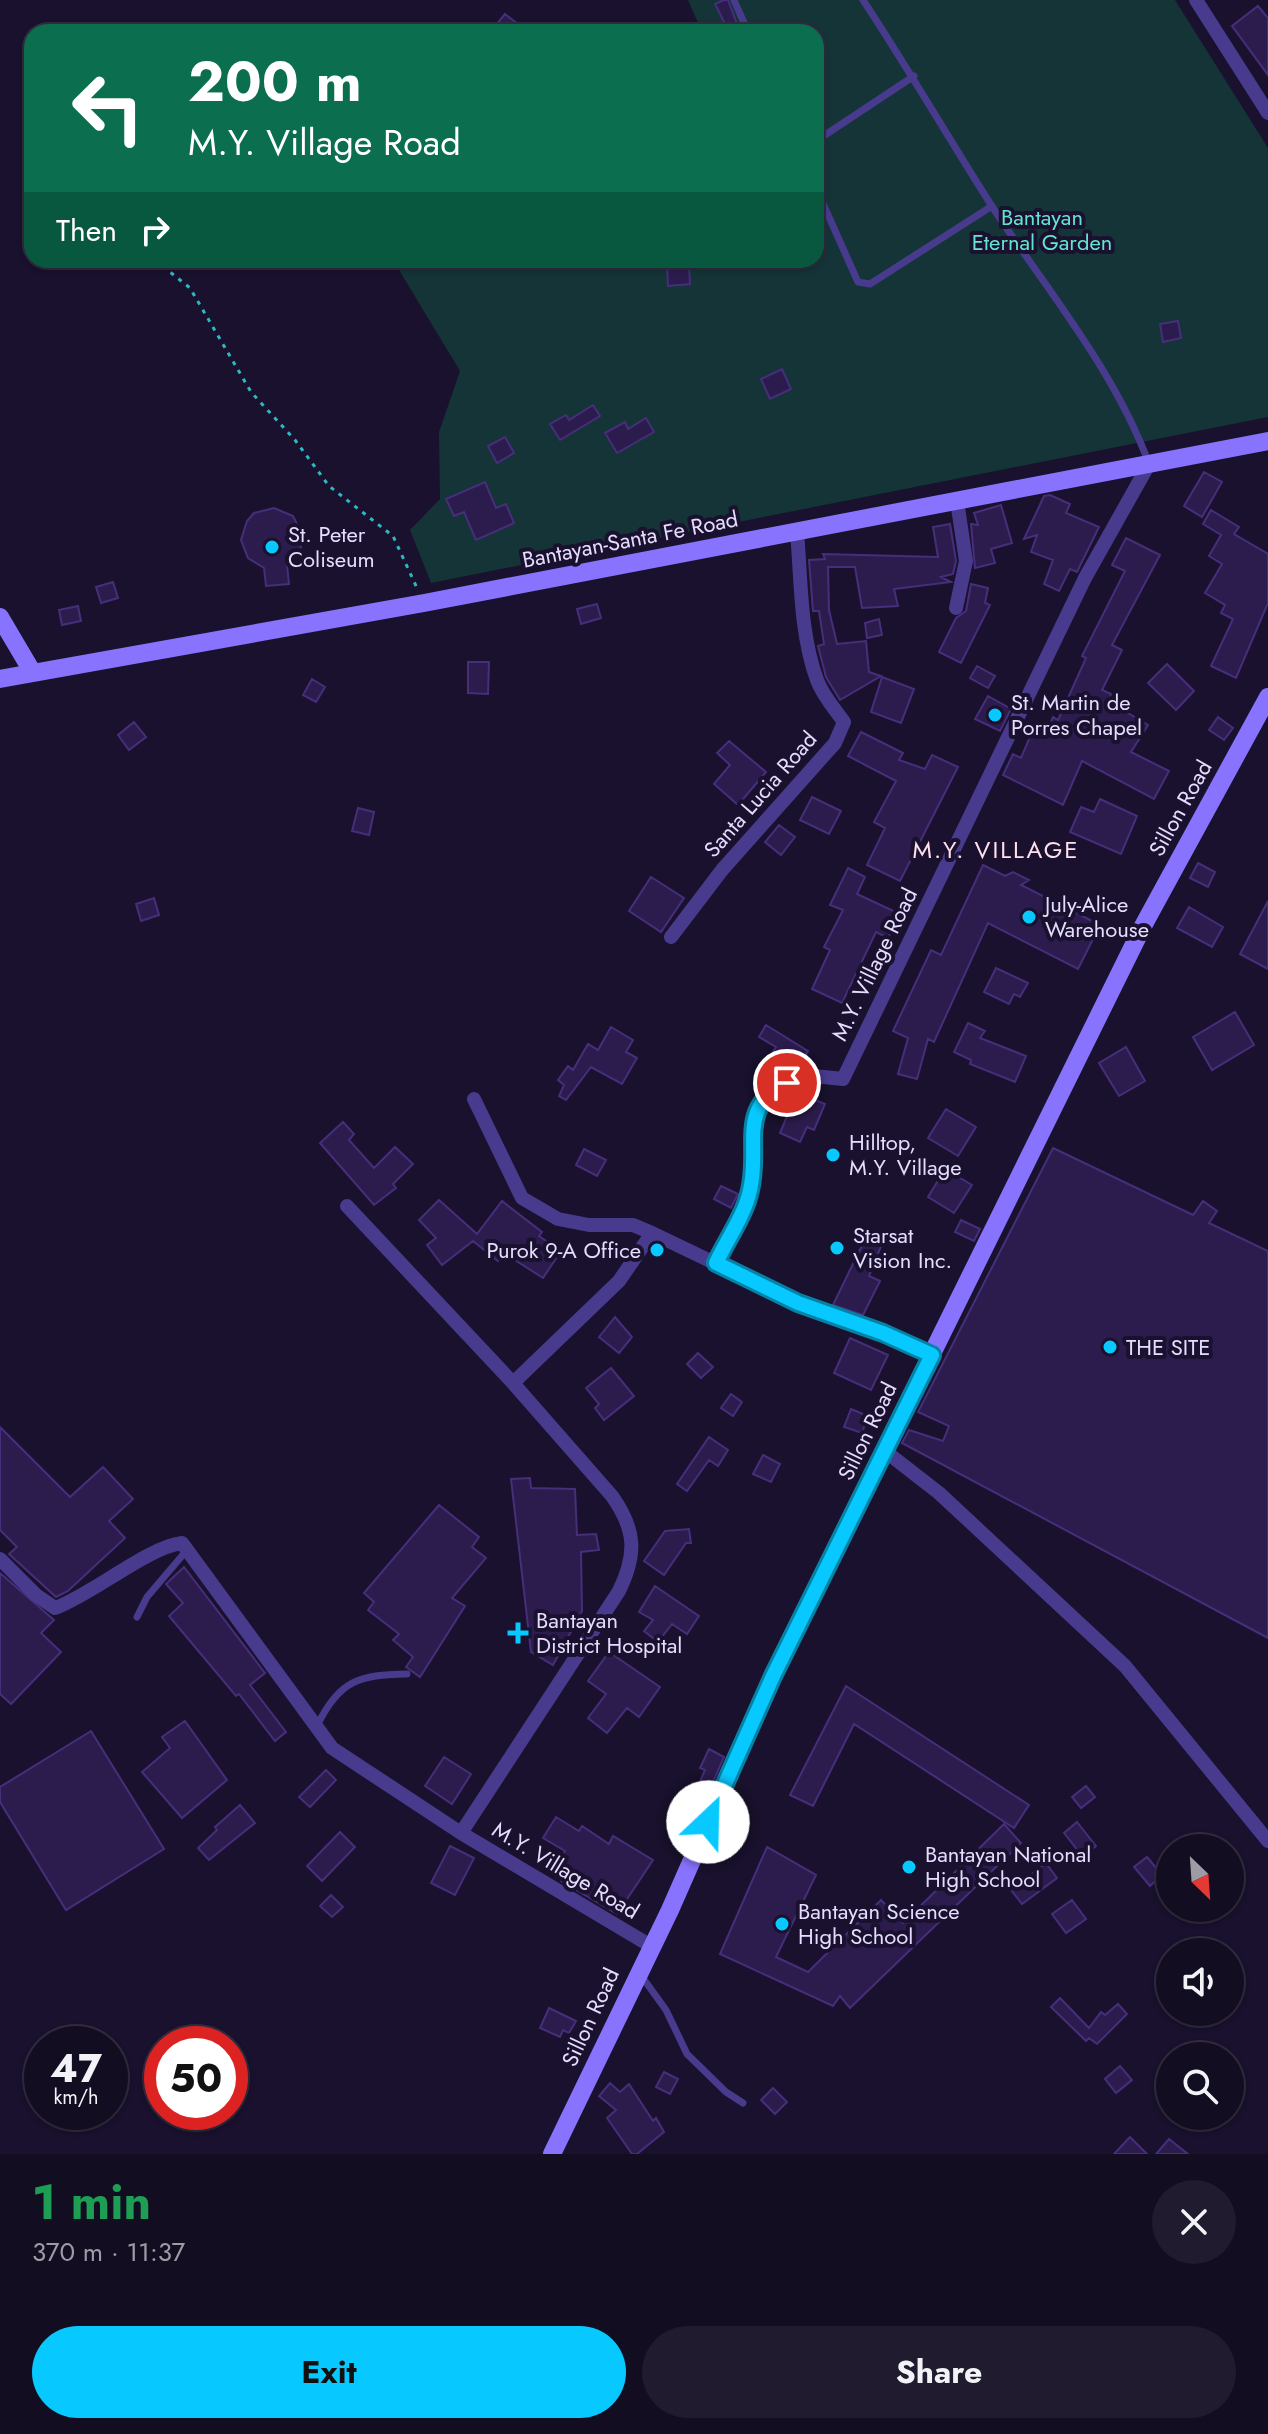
<!DOCTYPE html>
<html lang="en">
<head>
<meta charset="utf-8">
<style>
	body { margin:0; font-family:Jost,sans-serif; background:#201b2f; color:#f1f3f6; height:100vh; display:flex; flex-direction:column; font-size:30px; white-space:nowrap }
	* { box-sizing:border-box; margin:0 }
	p { font-size:26px; color:#9d9ca5 }
	.icon { flex:none; width:44px; height:44px; fill:none; stroke:currentColor; stroke-width:2; stroke-linecap:round; stroke-linejoin:round }
	.map { position:relative; height:2154px; overflow:hidden }
	.panel { display:flex; flex-direction:column; background:#130d22; flex:1 }
	.panel>* { flex:none }
	.top-card { position:absolute; left:24px; top:24px; width:800px; height:244px; border-radius:24px; box-shadow:0 2px 6px #0004,0 0 0 2px #322d40; background:#0b6e4f; color:#fff; overflow:hidden }
	.needle { width:52px; rotate:155deg }
	.tools { position:absolute; left:1156px; top:1834px; display:grid; gap:16px }
	.tools a { display:grid; place-items:center; width:88px; height:88px; border-radius:50%; background:#130d22; box-shadow:0 2px 6px #0004,0 0 0 2px #322d40; font-size:40px }
	.speed { position:absolute; left:24px; top:2026px; display:flex; gap:16px; font-size:40px; font-weight:700; text-align:center }
	.speed>* { display:grid; place-content:center; width:104px; height:104px; border-radius:50%; background:#130d22; box-shadow:0 2px 6px #0004,0 0 0 2px #322d40; line-height:1 }
	.speed small { font-size:20px; font-weight:400 }
	.speed .limit { border:12px solid #d22; background:#fff; color:#111 }
	.pin { position:absolute; display:grid; place-items:center; width:68px; height:68px; color:#fff; margin:-34px; border:4px solid #fff; border-radius:50%; box-shadow:0 2px 8px #0007 }
	.me { position:absolute; width:88px; margin:-44px; rotate:24deg; stroke-linejoin:round; filter:drop-shadow(0 0 6px #0008) }
	.turn { display:flex; align-items:center; gap:28px; height:168px; padding:0 32px; font-size:36px }
	.turn .icon { width:104px; height:104px; stroke-width:2.5 }
	.turn b { display:block; font-size:56px; line-height:68px }
	.then { display:flex; align-items:center; height:76px; padding:0 32px; background:#0003; gap:16px; font-size:30px }
	.round { display:grid; place-items:center; flex:none; width:84px; height:84px; border-radius:42px; background:#201b2f }
	.head { display:flex; align-items:center; justify-content:space-between; height:136px; padding:0 32px }
	h1 { font-size:48px; font-weight:700; line-height:60px; color:#1e9e55 }
	.button { display:flex; gap:16px; margin-top:auto; padding:16px 32px }
	.button a { flex:1; height:92px; border-radius:48px; background:#08c9ff; color:#111; font-size:32px; font-weight:700; line-height:92px; text-align:center }
	.button a+a { background:#201b2f; color:#f1f3f6 }
	.map>svg:first-child { display:block }
	.green { fill:#143437 }
	.building { fill:#2c1c4e; stroke:#462e7b; stroke-width:2 }
	.lines { fill:none; stroke-linecap:round; stroke-linejoin:round }
	.path { stroke:#2eb9c2; stroke-width:3; stroke-dasharray:4 6; stroke-linecap:butt }
	.lane { stroke:#483b8d; stroke-width:7 }
	.street { stroke:#483b8d; stroke-width:14 }
	.secondary { stroke:#8873ff; stroke-width:18 }
	.route-casing { stroke:#0583a6; stroke-width:20 }
	.route { stroke:#08c9ff; stroke-width:14 }
	.poi-dot { fill:#08c9ff; stroke:#19112d; stroke-width:3 }
	.labels { text-anchor:middle; dominant-baseline:central; stroke-width:8; stroke-linejoin:round; paint-order:stroke }
	.park-label { font-size:22px; fill:#63e4d3; stroke:#19112d }
	.poi-label { font-size:22px; fill:#e5dcff; stroke:#19112d; text-anchor:start }
	.street-label { font-size:22px; fill:#e5dcff; stroke:#19112d }
	.neighbourhood-label { font-size:24px; letter-spacing:2px; fill:#ffdeef; stroke:#19112d }
</style>
</head>
<body>
<div class="map">
<svg width="1268" height="2154" viewBox="0 0 1268 2154">
	<rect width="100%" height="100%" fill="#19112d"/>
	<path class="green" d="M688 0H1175L1268 148V417L431 583 410 530 440 499 439 432 460 371 393 260H816V32H702Z"/>
	<path class="building" d="M724 0H728L737 24 727 28 715 4Z
		M1258 6 1268 18V75L1232 26Z
		M505 14 528 32H490Z
		M689 264 690 284 668 286 667 266Z
		M1178 321 1181 338 1163 342 1160 324Z
		M782 369 791 389 770 399 761 379Z
		M593 405 600 416 560 440 550 424 566 415 569 420Z
		M646 418 654 432 617 453 605 433 625 422 628 429Z
		M505 437 514 453 497 463 488 446Z
		M1204 472 1222 482 1202 517 1184 506Z
		M485 482 496 508 506 504 514 523 476 540 464 512 454 516 446 499Z
		M1050 495 1070 504 1066 513 1099 527 1077 572 1070 569 1059 591 1044 584 1053 560 1031 552 1037 535 1024 539 1044 496Z
		M1001 505 1012 543 991 549 995 563 975 568 971 524 978 525 974 513Z
		M274 508 293 516 302 534V544L298 554 287 565 289 584 266 586 264 568 248 558 241 540 247 521 254 513Z
		M1211 510 1239 527 1234 534 1268 554V603L1236 678 1211 666 1233 619 1221 613 1225 605 1205 593 1222 564 1209 556 1221 535 1203 524Z
		M950 524 956 561 953 574 941 577 951 582 894 589 898 606 862 608 855 567H828L829 610 837 644 866 641 869 672 881 676 840 700 826 677 818 646 824 644 819 611H813L809 560 825 559 823 554 938 557 933 527Z
		M1126 538 1160 555 1112 645 1122 650 1102 690 1111 694 1108 701 1148 725 1131 752 1169 771 1154 799 1082 761 1063 805 1003 775 1013 754 1021 758 1035 725 1048 730 1053 717 1058 720 1086 658 1082 656 1125 571 1112 565Z
		M113 582 118 598 101 603 96 587Z
		M971 584 988 588 985 603 990 605 961 663 939 652 956 618 966 611Z
		M597 604 601 618 581 624 577 609Z
		M78 606 81 621 62 625 59 610Z
		M879 619 882 635 867 638 865 623Z
		M468 662H489L488 694 468 693Z
		M1167 664 1194 691 1176 710 1148 683Z
		M977 666 995 676 988 688 970 678Z
		M882 677 914 689 901 723 871 712Z
		M312 679 325 687 316 702 303 695Z
		M988 696 1011 709 1000 731 975 719Z
		M1218 717 1233 728 1224 740 1209 730Z
		M134 722 146 737 129 750 118 735Z
		M861 732 903 753 899 760 925 769 932 755 958 767 900 881 867 865 885 828 874 822 896 781 848 756Z
		M729 741 766 772 738 805 714 784 730 765 717 753Z
		M812 797 841 811 829 834 800 820Z
		M1100 799 1137 816 1121 854 1070 832 1081 807 1094 812Z
		M358 808 374 812 369 835 352 831Z
		M779 825 795 837 781 855 765 842Z
		M1198 863 1215 872 1208 887 1190 878Z
		M983 865 1005 876 1013 872 1029 880 1021 885 1100 925 1078 969 988 923 934 1042 928 1039 917 1079 898 1074 908 1038 893 1031 931 950 941 955Z
		M848 868 865 877 857 894 900 914 888 938 876 932 842 1003 812 989 830 950 824 947 843 910 830 905Z
		M651 877 684 898 661 932 629 911Z
		M154 898 159 915 141 921 136 904Z
		M1268 901V969L1240 954Z
		M1189 907 1223 927 1212 947 1177 928Z
		M996 968 1028 983 1020 997 1014 994 1009 1004 984 992Z
		M1235 1012 1254 1045 1212 1070 1193 1037Z
		M968 1023 985 1031 980 1038 1026 1056 1015 1082 970 1064 971 1060 954 1052Z
		M766 1025 808 1051 800 1063 794 1059 790 1066 771 1055 776 1047 759 1037Z
		M611 1027 633 1040 626 1052 637 1058 622 1084 591 1067 566 1100 559 1096 564 1085 558 1080 568 1066 573 1070 588 1044 598 1050Z
		M1126 1047 1145 1081 1119 1096 1099 1063Z
		M797 1092 825 1104 814 1130 807 1127 800 1142 780 1133Z
		M946 1109 976 1127 958 1156 928 1138Z
		M343 1122 354 1134 349 1140 374 1168 395 1147 413 1164 393 1184 396 1188 374 1205 320 1143Z
		M1053 1148 1193 1215 1203 1201 1217 1211 1209 1223 1268 1251V1638L902 1443 909 1430 943 1441 949 1426 918 1412Z
		M584 1149 606 1160 597 1176 576 1165Z
		M945 1169 972 1185 954 1213 928 1197Z
		M721 1186 738 1194 731 1208 714 1199Z
		M439 1200 477 1234 502 1201 542 1232 539 1236 561 1251 543 1278 504 1253 498 1261 473 1241 442 1265 427 1245 436 1238 419 1220Z
		M961 1220 980 1229 974 1241 955 1232Z
		M866 1237 882 1244 869 1276 880 1281 863 1315 833 1305Z
		M615 1317 632 1337 619 1353 599 1337Z
		M850 1338 888 1355 871 1390 834 1373Z
		M698 1353 713 1367 701 1378 687 1364Z
		M611 1368 634 1396 604 1420 595 1408 599 1404 586 1388Z
		M731 1394 742 1402 733 1416 721 1408Z
		M851 1409 868 1416 862 1433 844 1427Z
		M0 1427 70 1497 103 1467 133 1499 109 1521 125 1538 68 1591 56 1597 9 1554 17 1547 0 1530Z
		M709 1437 728 1450 718 1466 709 1460 687 1491 677 1484Z
		M763 1455 780 1464 771 1482 753 1474Z
		M530 1478 531 1488 575 1489 577 1535 596 1534 599 1550 581 1552 582 1611 553 1665 531 1652 511 1479Z
		M439 1505 479 1537 472 1547 486 1558 452 1598 465 1606 420 1677 406 1667 413 1657 393 1640 399 1634 368 1610 374 1602 364 1593Z
		M689 1529 691 1543H686L664 1575 644 1561 665 1531Z
		M184 1567 265 1673 250 1685 286 1732 275 1741 239 1694 236 1696 169 1616 183 1603 166 1584Z
		M0 1573 54 1620 41 1633 61 1652 11 1704 0 1694Z
		M655 1586 699 1616 687 1634 672 1624 658 1642 644 1631 653 1620 639 1612Z
		M609 1652 660 1687 639 1717 627 1708 607 1733 588 1718 606 1694 588 1681Z
		M846 1686 1029 1805 1014 1828 854 1724 813 1806 790 1795Z
		M185 1721 227 1780 182 1818 142 1772 170 1748 162 1737Z
		M91 1731 164 1849 66 1910 0 1802V1787Z
		M709 1749 724 1757 706 1798 695 1793 705 1770 700 1768Z
		M444 1757 471 1774 452 1804 425 1786Z
		M326 1770 336 1780 310 1807 299 1797Z
		M1086 1786 1095 1797 1081 1808 1072 1797Z
		M240 1805 255 1823 209 1860 198 1848 217 1830 215 1827Z
		M556 1817 579 1831 582 1826 609 1844 613 1836 653 1860 617 1914 561 1881 566 1874 555 1866 565 1851 543 1838Z
		M1077 1822 1096 1846 1083 1857 1064 1833Z
		M1004 1824 1021 1843 850 2008 840 1996 833 2006 720 1954 767 1847 816 1875 776 1957 808 1972 881 1900 903 1923Z
		M340 1832 355 1847 322 1881 307 1866Z
		M450 1846 474 1858 455 1895 431 1883Z
		M1147 1857 1162 1875 1150 1886 1134 1867Z
		M1046 1863 1057 1878 1022 1904 1011 1890Z
		M331 1895 343 1907 332 1917 320 1906Z
		M1072 1900 1086 1919 1066 1933 1052 1914Z
		M1060 1998 1089 2028 1101 2012 1105 2015 1118 2004 1127 2014 1097 2044 1089 2038 1086 2041 1051 2007Z
		M549 2008 576 2021 569 2033 563 2030 560 2037 540 2028Z
		M1120 2066 1132 2080 1116 2093 1105 2079Z
		M664 2072 678 2079 670 2094 656 2087Z
		M610 2083 620 2092 629 2084 653 2121 656 2118 664 2132 637 2154H632L607 2118 616 2110 599 2096Z
		M773 2088 787 2102 775 2114 761 2100Z
		M1130 2137 1147 2154H1114Z
		M1169 2139 1188 2154H1156Z"/>
	<g class="lines">
		<path class="path" d="M155 260 190 288 251 392 295 440 329 486 393 536 417 588"/>
		<path class="lane" d="M734 0 748 32
			M863 0C908 68 949 139 993 208 1047 290 1115 371 1149 464
			M816 141 914 76
			M816 188 858 282 870 284 992 206
			M137 1617 147 1597 187 1550
			M317 1726C339 1680 359 1675 407 1674
			M640 1974 666 2010 687 2054 726 2092 743 2103"/>
		<path class="street" d="M1196 0 1268 113
			M956 608 966 561 957 501
			M671 937 722 870 835 743 844 722C834 708 823 696 817 680 800 634 801 579 797 531
			M474 1099 522 1198 558 1219 589 1225H633L652 1233
			M347 1206 513 1383
			M716 1263 750 1191 756 1108 771 1091 804 1075 843 1079 1085 578 1149 464
			M885 1451 939 1493 1125 1666 1268 1841
			M0 1559 36 1595 55 1608C93 1594 148 1547 182 1543L332 1748 461 1833 651 1946
			M461 1833 619 1591C637 1554 636 1530 612 1496L513 1383 619 1281 652 1233 798 1303 883 1333 932 1355"/>
		<path class="secondary" d="M0 617 33 673
			M0 679 424 603 1268 441
			M552 2154 670 1910 773 1676 1143 926 1268 697"/>
	</g>
	<g class="lines">
		<g class="route-casing">
			<path id="route" d="M708 1822 773 1676 932 1355 883 1333 798 1303 716 1263C726 1241 745 1215 750 1190 761 1145 736 1108 787 1083"/>
		</g>
		<use href="#route" class="route"/>
	</g>
	<g class="poi-dot">
		<circle cx="272" cy="547" r="8"/>
		<circle cx="995" cy="715" r="8"/>
		<circle cx="1029" cy="917" r="8"/>
		<circle cx="833" cy="1155" r="8"/>
		<circle cx="837" cy="1248" r="8"/>
		<circle cx="657" cy="1250" r="8"/>
		<circle cx="1110" cy="1347" r="8"/>
		<path d="M514 1621h8v8h8v8h-8v8h-8v-8h-8v-8h8z"/>
		<circle cx="909" cy="1867" r="8"/>
		<circle cx="782" cy="1924" r="8"/>
	</g>
	<g class="labels">
		<g class="park-label">
			<text x="1042" y="217">Bantayan<tspan x="1042" dy="25">Eternal Garden</tspan></text>
		</g>
		<g class="poi-label">
			<text x="288" y="534">St. Peter<tspan x="288" dy="25">Coliseum</tspan></text>
			<text x="1011" y="702">St. Martin de<tspan x="1011" dy="25">Porres Chapel</tspan></text>
			<text x="1045" y="904">July-Alice<tspan x="1045" dy="25">Warehouse</tspan></text>
			<text x="849" y="1142">Hilltop,<tspan x="849" dy="25">M.Y. Village</tspan></text>
			<text x="853" y="1235">Starsat<tspan x="853" dy="25">Vision Inc.</tspan></text>
			<text x="641" y="1250" text-anchor="end">Purok 9-A Office</text>
			<text x="1126" y="1347">THE SITE</text>
			<text x="536" y="1620">Bantayan<tspan x="536" dy="25">District Hospital</tspan></text>
			<text x="925" y="1854">Bantayan National<tspan x="925" dy="25">High School</tspan></text>
			<text x="798" y="1911">Bantayan Science<tspan x="798" dy="25">High School</tspan></text>
		</g>
		<g class="street-label">
			<text transform="translate(630 539) rotate(-11)">Bantayan-Santa Fe Road</text>
			<text transform="translate(760 794) rotate(-49)">Santa Lucia Road</text>
			<text transform="translate(1180 808) rotate(-61)">Sillon Road</text>
			<text transform="translate(874 964) rotate(-64)">M.Y. Village Road</text>
			<text transform="translate(867 1431) rotate(-64)">Sillon Road</text>
			<text transform="translate(566 1870) rotate(31)">M.Y. Village Road</text>
			<text transform="translate(590 2017) rotate(-65)">Sillon Road</text>
		</g>
		<g class="neighbourhood-label">
			<text x="996" y="849">M.Y. VILLAGE</text>
		</g>
	</g>
</svg>
<div class="tools">
<a><svg class="needle" viewBox="-14 -14 28 28"><path d="M0-13l5 13h-10z" fill="#e53935"/><path d="M0 13l5-13h-10z" fill="#9d9ca5"/></svg></a>
<a><svg class="icon" aria-label="sound" viewBox="0 0 24 24"><path d="M4 9h4l5-4v14l-5-4H4zM17 9q2 3 0 6"/></svg></a>
<a><svg class="icon" aria-label="search" viewBox="0 0 24 24"><circle cx="10" cy="10" r="6"/><path d="M15 15l6 6"/></svg></a>
</div>
<div class="speed"><div>47<small>km/h</small></div><div class="limit">50</div></div>
<div class="pin" style="left:787px;top:1083px;background:#d93025"><svg class="icon" aria-label="arrive" viewBox="0 0 24 24"><path d="M6 21V4h12l-3 4 3 4H6"/></svg></div>
<svg class="me" style="left:708px;top:1822px" viewBox="-20 -20 40 40"><circle r="19" fill="#fff"/><path d="M0-13L10 11 0 6-10 11z" fill="#08c9ff"/></svg>
<div class="top-card">
<div class="turn"><svg class="icon" aria-label="left" viewBox="0 0 24 24"><path d="M17 20v-9H6M10 6l-5 5 5 5"/></svg><div><b>200 m</b>M.Y. Village Road</div></div>
<div class="then">Then<svg class="icon" aria-label="right" viewBox="0 0 24 24"><path d="M7 20v-9h11M14 6l5 5-5 5"/></svg></div>
</div>
</div>
<section class="panel">
<div class="head"><div><h1>1 min</h1><p>370 m · 11:37</p></div><a class="round"><svg class="icon" aria-label="close" viewBox="0 0 24 24"><path d="M6 6l12 12M18 6L6 18"/></svg></a></div>
<div class="button"><a>Exit</a><a>Share</a></div>
</section>
</body>
</html>
